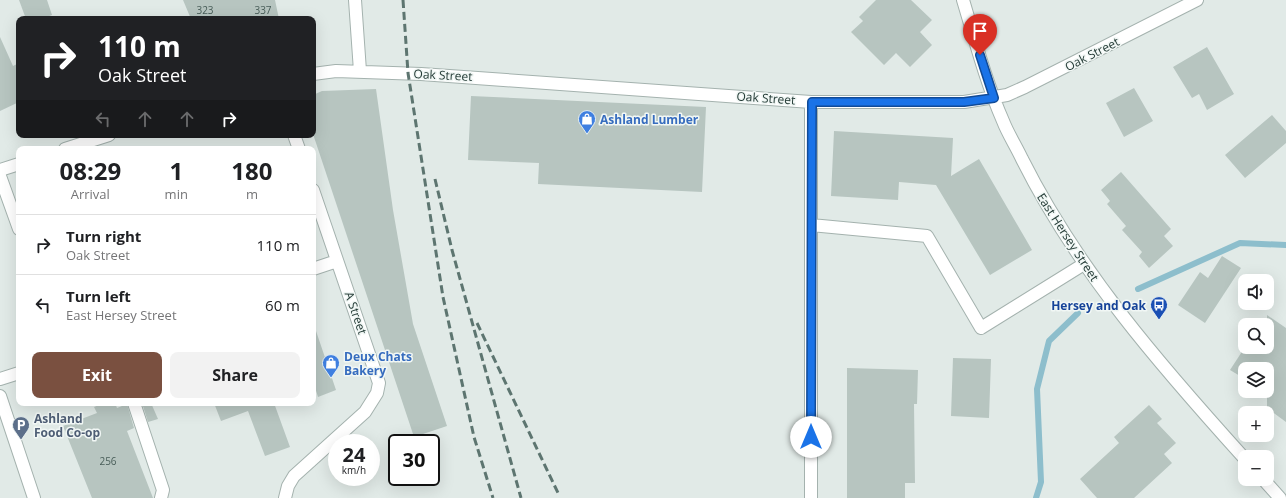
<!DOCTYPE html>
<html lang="en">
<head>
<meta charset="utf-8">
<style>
	body { margin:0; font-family:"Open Sans",sans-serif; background:#f2f2f2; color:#202124; height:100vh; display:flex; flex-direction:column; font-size:15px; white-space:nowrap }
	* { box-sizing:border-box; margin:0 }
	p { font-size:13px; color:#757577 }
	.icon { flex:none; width:22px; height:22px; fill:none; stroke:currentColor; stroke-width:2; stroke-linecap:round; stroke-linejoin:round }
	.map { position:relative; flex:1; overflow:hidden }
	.drawer { position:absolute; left:16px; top:146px; width:300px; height:260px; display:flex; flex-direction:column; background:#fff; border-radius:8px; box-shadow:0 4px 16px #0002 }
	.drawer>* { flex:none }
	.hud { position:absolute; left:16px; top:16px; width:300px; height:122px; border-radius:8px; box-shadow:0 4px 16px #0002; background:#202124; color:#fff; overflow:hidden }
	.controls { position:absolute; left:1238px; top:274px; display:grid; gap:8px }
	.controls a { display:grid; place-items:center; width:36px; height:36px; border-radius:8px; background:#fff; box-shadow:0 4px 16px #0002; font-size:20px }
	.speed { position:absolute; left:328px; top:434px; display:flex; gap:8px; font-size:20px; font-weight:700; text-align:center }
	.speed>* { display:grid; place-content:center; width:52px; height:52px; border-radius:50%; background:#fff; box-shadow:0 4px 16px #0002; line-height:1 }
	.speed small { font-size:10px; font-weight:400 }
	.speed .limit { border:2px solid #111; border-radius:6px; background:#fff; color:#111 }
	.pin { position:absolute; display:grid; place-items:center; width:34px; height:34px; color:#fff; margin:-41px -17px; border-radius:50% 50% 50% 0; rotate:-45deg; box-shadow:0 0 4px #0007 }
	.pin .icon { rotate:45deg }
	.me { position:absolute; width:44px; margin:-22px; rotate:0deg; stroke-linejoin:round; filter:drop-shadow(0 0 3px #0008) }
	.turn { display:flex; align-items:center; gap:14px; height:84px; padding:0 16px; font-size:18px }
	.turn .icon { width:52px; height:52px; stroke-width:2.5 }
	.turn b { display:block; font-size:28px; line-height:34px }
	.lanes { display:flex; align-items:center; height:38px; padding:0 16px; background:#0003; justify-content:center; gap:20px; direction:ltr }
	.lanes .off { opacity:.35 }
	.eta { display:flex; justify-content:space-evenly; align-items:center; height:68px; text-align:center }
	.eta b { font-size:24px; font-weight:700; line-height:28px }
	.button { display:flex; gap:8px; margin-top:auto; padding:8px 16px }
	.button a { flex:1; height:46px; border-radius:8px; background:#7a5040; color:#fff; font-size:16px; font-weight:700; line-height:46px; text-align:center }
	.button a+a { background:#f2f2f2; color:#202124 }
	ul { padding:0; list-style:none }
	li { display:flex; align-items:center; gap:12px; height:60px; padding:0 16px; border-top:1px solid #e0e0e0 }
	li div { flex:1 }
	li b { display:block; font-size:15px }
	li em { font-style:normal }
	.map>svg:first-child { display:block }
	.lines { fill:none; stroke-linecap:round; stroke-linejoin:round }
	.stream { stroke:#8dbecc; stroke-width:6 }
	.building { fill:#b7c5c0 }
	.minor-casing { stroke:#a4b2ae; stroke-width:14 }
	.minor { stroke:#fff; stroke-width:12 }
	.rail { stroke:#5d7570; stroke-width:3; stroke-dasharray:8 4; stroke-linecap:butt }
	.route-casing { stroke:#114b97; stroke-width:10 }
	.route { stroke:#1a73e8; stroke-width:7 }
	.labels { text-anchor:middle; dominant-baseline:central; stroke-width:3; stroke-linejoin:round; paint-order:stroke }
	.number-label { font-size:10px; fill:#485d58 }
	.street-label { font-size:12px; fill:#233a35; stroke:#f1f7f5 }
	.shop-label { font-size:12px; font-weight:bold; fill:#366cbe; stroke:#f1f7f5; text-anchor:start }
	.transit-label { font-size:12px; font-weight:bold; fill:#164399; stroke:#f1f7f5; text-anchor:end }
	.service-label { font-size:12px; font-weight:bold; fill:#4e5e75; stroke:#f1f7f5; text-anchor:start }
</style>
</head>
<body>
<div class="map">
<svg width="1286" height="498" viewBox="0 0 1286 498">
	<rect width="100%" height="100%" fill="#e1eae7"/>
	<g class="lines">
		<path class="stream" d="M1138 289 1240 243 1286 245
			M1036 498 1041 482 1037 389 1049 341 1078 313"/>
	</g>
	<path class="building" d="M19 0H47L52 15 41 19H26Z
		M183 0H275L279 19H191Z
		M876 0H911L932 20 920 32 932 45 910 67 896 53 884 65 851 32 863 21 859 17Z
		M0 37 13 66 19 63V102L0 111Z
		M1207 47 1234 94 1207 110 1199 94 1192 98 1173 67Z
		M1134 88 1153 121 1124 137 1106 103Z
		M376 89 393 210 413 324 447 426 414 437 313 134V95L322 91Z
		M471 96 706 107 702 192 538 184 539 163 468 160Z
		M1272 115 1286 131V143L1245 178 1225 155Z
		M834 131 953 138 951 176 979 159 1032 250 990 275 936 185 899 182 898 200 831 196Z
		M1121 172 1171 229 1164 236 1173 246 1149 268 1139 256 1142 252 1122 230 1126 226 1107 204 1110 201 1101 190Z
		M1222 256 1241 268 1205 323 1178 305 1200 272 1208 278Z
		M1267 315 1286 328V422L1267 408V394L1263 391H1267V369H1245V379L1230 370 1245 347H1267Z
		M313 331H316L336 390 318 397 313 381Z
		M953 358 991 359 989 418 951 416Z
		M847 368 918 370 917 404H914L915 483H905V498H847Z
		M104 403H115L117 408 127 404 134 428 127 431 153 498H92L63 426 97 413 94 407Z
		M142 403H151L158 419 148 422Z
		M214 403H274L290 447 265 456 248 411 221 421Z
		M1149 405 1162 419 1157 423 1176 443 1164 454 1172 463 1134 498H1097L1080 479 1119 443 1114 437Z"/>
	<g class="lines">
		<g class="minor-casing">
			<path id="minor" d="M355 0 360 71
				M963 0C975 40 986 82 1003 121 1008 134 1016 146 1022 159 1078 271 1161 366 1245 459
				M313 74 336 71 421 74 811 102H964L1007 95 1025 87 1197 0
				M294 135 299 149
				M65 149 109 135
				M0 170 19 164
				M0 176 19 229
				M811 225 927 236 981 328 1084 264
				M313 269 337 261
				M0 379 19 373
				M0 396 34 498
				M134 403 163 490 161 498
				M1263 479 1280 498
				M285 498 288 486 294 476 365 412 377 393 379 383 313 190
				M811 498V102"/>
		</g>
		<use href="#minor" class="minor"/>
		<path class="rail" d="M403 0 408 73 443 297 474 437 493 498
			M435 179 452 250 521 498
			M477 323 559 495"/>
	</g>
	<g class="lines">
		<g class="route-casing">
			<path id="route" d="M811 437 812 102H964L994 98 980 55"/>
		</g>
		<use href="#route" class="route"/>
	</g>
	<defs>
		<g id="shop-pin" transform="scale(0.9)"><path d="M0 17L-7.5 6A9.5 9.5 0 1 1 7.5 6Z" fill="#3f7fe0" stroke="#f1f7f5"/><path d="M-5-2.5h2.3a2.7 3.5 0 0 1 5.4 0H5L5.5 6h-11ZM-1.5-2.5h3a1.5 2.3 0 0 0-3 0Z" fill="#fff"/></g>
		<g id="bus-pin" transform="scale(0.9)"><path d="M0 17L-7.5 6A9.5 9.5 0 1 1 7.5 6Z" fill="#1a4fb4" stroke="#f1f7f5"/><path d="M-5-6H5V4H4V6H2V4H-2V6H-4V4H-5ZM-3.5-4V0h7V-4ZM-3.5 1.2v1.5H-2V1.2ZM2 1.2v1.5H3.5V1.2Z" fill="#fff"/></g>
		<g id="parking-pin" transform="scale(0.9)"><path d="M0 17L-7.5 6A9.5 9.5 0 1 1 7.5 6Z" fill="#5c6f8a" stroke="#f1f7f5"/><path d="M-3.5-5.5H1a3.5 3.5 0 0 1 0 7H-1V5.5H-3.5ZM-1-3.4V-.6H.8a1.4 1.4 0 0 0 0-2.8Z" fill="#fff"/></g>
	</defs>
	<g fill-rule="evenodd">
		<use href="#shop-pin" x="587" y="119"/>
		<use href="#bus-pin" x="1159" y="305"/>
		<use href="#shop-pin" x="331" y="363"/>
		<use href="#parking-pin" x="21" y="425"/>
	</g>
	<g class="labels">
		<g class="number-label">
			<text x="205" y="10">323</text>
			<text x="263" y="10">337</text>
			<text x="108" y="461">256</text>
		</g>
		<g class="street-label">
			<text transform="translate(1092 54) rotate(-27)">Oak Street</text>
			<text transform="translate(443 75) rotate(3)">Oak Street</text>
			<text transform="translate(766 98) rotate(4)">Oak Street</text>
			<text transform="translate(1068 237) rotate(57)">East Hersey Street</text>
			<text transform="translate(356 313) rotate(71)">A Street</text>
		</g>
		<g class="shop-label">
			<text x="600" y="119">Ashland Lumber</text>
			<text x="344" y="356">Deux Chats<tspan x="344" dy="14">Bakery</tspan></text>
		</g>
		<g class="transit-label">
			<text x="1146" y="305">Hersey and Oak</text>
		</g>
		<g class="service-label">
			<text x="34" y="418">Ashland<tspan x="34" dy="14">Food Co-op</tspan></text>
		</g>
	</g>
</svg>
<div class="controls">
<a><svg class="icon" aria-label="sound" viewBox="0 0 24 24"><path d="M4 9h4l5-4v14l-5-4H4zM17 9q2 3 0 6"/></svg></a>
<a><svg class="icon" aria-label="search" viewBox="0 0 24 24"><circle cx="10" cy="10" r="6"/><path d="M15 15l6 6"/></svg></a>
<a><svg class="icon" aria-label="layers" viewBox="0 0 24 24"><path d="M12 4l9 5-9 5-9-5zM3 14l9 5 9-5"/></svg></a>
<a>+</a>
<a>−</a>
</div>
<div class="speed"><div>24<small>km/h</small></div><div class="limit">30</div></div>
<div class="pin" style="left:980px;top:55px;background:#d93025"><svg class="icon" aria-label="arrive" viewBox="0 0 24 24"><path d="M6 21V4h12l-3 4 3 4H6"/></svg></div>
<svg class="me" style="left:811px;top:437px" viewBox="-20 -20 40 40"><circle r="19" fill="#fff"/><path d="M0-13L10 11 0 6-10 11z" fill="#1a73e8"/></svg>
<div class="hud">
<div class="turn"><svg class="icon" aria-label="right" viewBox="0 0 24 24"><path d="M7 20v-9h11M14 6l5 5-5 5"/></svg><div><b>110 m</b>Oak Street</div></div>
<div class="lanes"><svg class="icon off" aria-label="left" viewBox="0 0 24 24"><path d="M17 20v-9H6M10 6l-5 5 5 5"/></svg><svg class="icon off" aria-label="ahead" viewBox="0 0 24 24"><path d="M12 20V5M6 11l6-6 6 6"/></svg><svg class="icon off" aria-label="ahead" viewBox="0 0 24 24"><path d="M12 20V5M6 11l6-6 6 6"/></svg><svg class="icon" aria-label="right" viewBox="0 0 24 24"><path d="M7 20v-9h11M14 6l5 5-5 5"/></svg></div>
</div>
<section class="drawer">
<div class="eta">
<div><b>08:29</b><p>Arrival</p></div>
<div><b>1</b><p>min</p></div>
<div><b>180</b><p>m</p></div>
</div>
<ul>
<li><svg class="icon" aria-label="right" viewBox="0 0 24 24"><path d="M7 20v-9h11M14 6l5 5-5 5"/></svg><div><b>Turn right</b><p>Oak Street</p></div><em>110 m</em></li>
<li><svg class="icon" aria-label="left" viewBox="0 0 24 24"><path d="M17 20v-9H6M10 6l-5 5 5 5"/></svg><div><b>Turn left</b><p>East Hersey Street</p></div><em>60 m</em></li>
</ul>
<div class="button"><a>Exit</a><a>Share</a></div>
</section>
</div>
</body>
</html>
